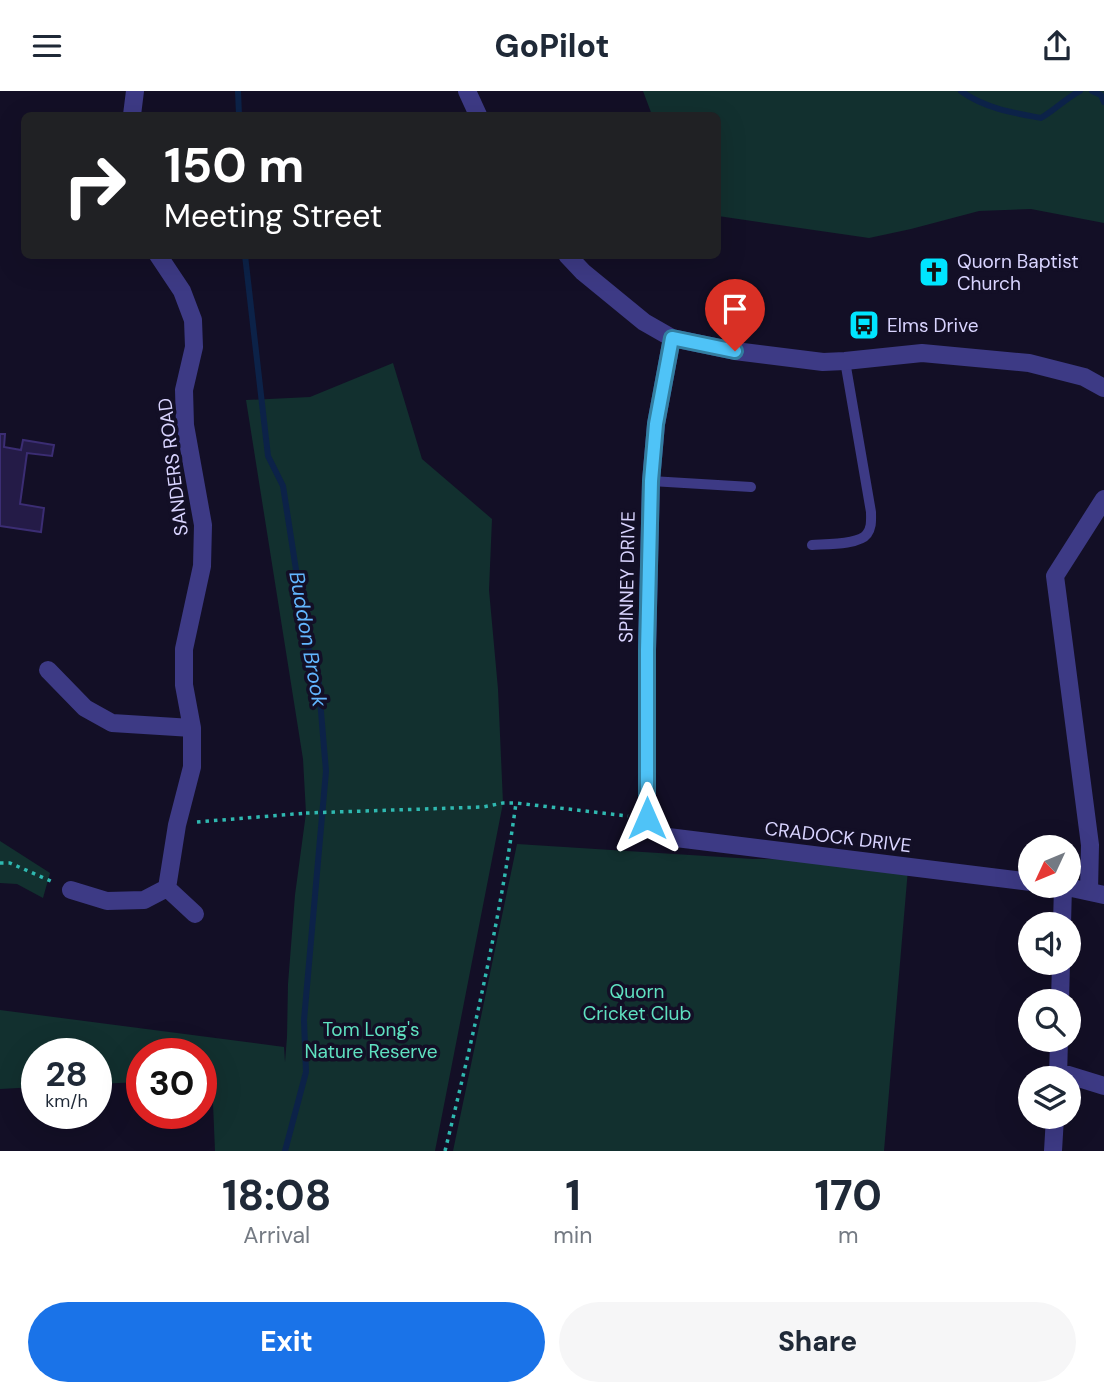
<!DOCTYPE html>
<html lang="en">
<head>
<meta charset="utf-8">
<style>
	body { margin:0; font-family:"DM Sans",sans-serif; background:#f6f6f7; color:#1f2937; height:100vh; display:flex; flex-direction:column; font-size:26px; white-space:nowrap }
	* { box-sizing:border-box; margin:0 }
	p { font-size:23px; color:#747a83 }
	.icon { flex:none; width:38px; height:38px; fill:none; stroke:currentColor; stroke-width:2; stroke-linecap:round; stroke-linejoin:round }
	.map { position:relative; height:1060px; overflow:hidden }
	.side { display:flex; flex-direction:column; background:#fff; flex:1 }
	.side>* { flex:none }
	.top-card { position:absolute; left:21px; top:21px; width:700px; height:147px; border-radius:10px; box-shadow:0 7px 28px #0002; background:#202124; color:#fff; overflow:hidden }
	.needle { width:46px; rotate:226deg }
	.buttons { position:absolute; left:1018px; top:744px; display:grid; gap:14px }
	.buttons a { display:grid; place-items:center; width:63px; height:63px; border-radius:50%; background:#fff; box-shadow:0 7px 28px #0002; font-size:35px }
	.speed { position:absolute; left:21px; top:947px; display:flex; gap:14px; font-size:35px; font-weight:700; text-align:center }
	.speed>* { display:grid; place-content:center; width:91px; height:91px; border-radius:50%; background:#fff; box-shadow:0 7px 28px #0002; line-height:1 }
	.speed small { font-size:18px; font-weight:400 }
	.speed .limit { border:10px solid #d22; background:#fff; color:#111 }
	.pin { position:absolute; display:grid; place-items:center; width:60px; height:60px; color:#fff; margin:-72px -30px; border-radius:50% 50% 50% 0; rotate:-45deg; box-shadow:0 0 7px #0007 }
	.pin .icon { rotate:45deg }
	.me { position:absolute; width:77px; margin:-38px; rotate:0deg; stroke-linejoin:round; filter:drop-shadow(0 0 5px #0008) }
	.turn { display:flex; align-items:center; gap:24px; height:147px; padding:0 28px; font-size:32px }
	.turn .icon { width:91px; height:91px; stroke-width:2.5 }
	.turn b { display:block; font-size:49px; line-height:60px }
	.eta { display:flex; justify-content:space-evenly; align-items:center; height:119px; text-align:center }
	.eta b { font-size:42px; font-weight:800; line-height:49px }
	.button { display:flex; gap:14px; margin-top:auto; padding:14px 28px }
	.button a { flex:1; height:80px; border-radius:42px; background:#1a73e8; color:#fff; font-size:28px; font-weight:800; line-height:80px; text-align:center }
	.button a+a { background:#f6f6f7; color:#1f2937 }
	header { display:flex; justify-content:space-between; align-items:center; height:91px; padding:0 28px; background:#fff; font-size:32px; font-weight:800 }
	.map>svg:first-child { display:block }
	.green { fill:#12302f }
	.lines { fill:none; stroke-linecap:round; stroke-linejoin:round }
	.stream { stroke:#0c2248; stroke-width:6 }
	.building { fill:#241b47; stroke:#3b2d73; stroke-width:2 }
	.path { stroke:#2fb8b0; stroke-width:3.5; stroke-dasharray:3.5 5; stroke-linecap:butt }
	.lane { stroke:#3d3a85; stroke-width:10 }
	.street { stroke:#3d3a85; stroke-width:18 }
	.route-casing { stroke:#337fa1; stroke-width:18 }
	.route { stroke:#4fc3f7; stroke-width:12 }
	.labels { text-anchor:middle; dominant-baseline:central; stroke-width:7; stroke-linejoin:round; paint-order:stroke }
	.poi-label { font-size:19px; fill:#d9d4ff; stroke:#130f26; text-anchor:start }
	.street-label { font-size:19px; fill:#d9d4ff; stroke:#130f26 }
	.park-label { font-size:19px; fill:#5fe0c0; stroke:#130f26 }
	.water-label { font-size:21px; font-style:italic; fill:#62b6ff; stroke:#130f26 }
</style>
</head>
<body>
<header><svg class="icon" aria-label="menu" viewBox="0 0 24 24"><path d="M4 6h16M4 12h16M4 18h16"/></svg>GoPilot<svg class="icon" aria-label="share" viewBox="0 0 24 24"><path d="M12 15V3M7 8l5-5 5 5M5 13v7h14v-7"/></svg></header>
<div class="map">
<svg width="1104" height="1060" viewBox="0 0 1104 1060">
	<rect width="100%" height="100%" fill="#130f26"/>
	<path class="green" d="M643 0H1104V132L1031 118 979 120 911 138 869 147 718 125V24H652Z
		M393 272 422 368 492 428 489 499 498 598 503 712 435 1060H215L212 988H201V962H142V991L96 993V962H37V996L0 998V919L284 956 285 971 287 946 288 893 295 804 306 722 303 668 246 309 310 306Z
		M0 750 50 782 43 807 17 793 0 792Z
		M517 753 753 768 849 769 908 778 884 1060H453Z"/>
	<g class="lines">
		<path class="stream" d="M238 0 239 24
			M961 0C984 17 1014 22 1041 27 1055 19 1066 7 1080 0
			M1092 0 1101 4 1104 11
			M245 164 268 365 283 395 308 556 318 585 326 680 304 929 306 981 285 1060"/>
	</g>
	<path class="building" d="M0 343H5L4 356 21 359 23 349 54 354 52 365 27 362 20 413 44 417 41 441 0 435Z"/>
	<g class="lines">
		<path class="path" d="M306 722 483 716 503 712H516L628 725
			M197 731 307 722
			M0 772H10L53 791
			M445 1060C473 946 500 829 516 712"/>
		<path class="lane" d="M651 390 751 396
			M812 454C825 453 859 454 867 443 872 436 871 429 871 421L845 270"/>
		<path class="street" d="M467 0 478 24
			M132 24 135 0
			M158 164 182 200 193 229 194 256 184 299 185 334 203 434 202 475 184 558V594L192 637V676L177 734 167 797 195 823
			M567 164 583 181 644 231 672 247 735 260 823 271 845 270 922 262 1029 272 1084 286 1104 297
			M672 247 656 333 651 390 647 560V727L654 738 668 746 1031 791
			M48 579 85 617 112 632 192 637
			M1058 794 1104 804
			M71 799 107 810 144 809 167 797
			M1089 800 1090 754 1055 485 1104 408
			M1062 833 1063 795
			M1060 910 1061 872
			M1059 981 1104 995
			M1058 987 1059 948
			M1053 1060 1055 1026"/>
	</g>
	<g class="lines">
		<g class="route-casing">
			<path id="route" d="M647 727V559L651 390 656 333 672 247 735 260"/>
		</g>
		<use href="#route" class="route"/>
	</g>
	<defs>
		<g id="church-square" transform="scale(1.575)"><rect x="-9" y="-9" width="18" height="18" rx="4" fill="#00e5ff" stroke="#130f26"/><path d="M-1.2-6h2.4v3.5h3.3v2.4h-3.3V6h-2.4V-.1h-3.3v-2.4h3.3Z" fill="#111"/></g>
		<g id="bus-square" transform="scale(1.575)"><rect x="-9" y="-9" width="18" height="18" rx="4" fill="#00e5ff" stroke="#130f26"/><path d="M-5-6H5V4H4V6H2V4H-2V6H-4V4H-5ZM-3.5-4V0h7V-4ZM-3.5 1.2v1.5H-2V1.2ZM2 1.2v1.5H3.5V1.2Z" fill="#111"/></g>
	</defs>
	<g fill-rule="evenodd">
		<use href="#church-square" x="934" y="181"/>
		<use href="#bus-square" x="864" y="234"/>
	</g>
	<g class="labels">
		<g class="poi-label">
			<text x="957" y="170">Quorn Baptist<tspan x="957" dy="22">Church</tspan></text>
			<text x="887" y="234">Elms Drive</text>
		</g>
		<g class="street-label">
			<text transform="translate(173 376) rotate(-97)">SANDERS ROAD</text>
			<text transform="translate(627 486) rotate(-89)">SPINNEY DRIVE</text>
			<text transform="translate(838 746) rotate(7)">CRADOCK DRIVE</text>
		</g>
		<g class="park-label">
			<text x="637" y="900">Quorn<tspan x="637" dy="22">Cricket Club</tspan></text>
			<text x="371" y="938">Tom Long's<tspan x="371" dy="22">Nature Reserve</tspan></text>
		</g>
		<g class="water-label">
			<text transform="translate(308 548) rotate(80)">Buddon Brook</text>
		</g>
	</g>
</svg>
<div class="buttons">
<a><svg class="needle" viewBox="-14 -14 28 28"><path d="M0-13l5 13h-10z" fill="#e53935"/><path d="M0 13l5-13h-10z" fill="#747a83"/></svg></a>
<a><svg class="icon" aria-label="sound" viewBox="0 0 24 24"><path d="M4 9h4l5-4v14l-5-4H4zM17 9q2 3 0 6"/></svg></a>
<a><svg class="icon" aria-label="search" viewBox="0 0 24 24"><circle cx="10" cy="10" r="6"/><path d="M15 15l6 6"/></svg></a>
<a><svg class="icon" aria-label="layers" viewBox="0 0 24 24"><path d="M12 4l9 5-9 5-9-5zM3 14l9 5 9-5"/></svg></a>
</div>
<div class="speed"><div>28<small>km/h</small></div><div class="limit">30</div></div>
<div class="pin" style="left:735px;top:260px;background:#d93025"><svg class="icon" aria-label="arrive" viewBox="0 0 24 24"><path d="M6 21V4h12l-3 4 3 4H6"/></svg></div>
<svg class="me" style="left:647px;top:727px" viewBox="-20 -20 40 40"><path d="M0-17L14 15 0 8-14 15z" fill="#4fc3f7" stroke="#fff" stroke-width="4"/></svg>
<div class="top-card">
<div class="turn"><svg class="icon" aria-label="right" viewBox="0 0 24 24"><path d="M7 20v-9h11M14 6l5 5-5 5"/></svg><div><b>150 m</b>Meeting Street</div></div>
</div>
</div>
<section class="side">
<div class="eta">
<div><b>18:08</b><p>Arrival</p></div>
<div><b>1</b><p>min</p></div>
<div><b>170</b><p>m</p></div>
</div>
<div class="button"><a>Exit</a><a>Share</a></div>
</section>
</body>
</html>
